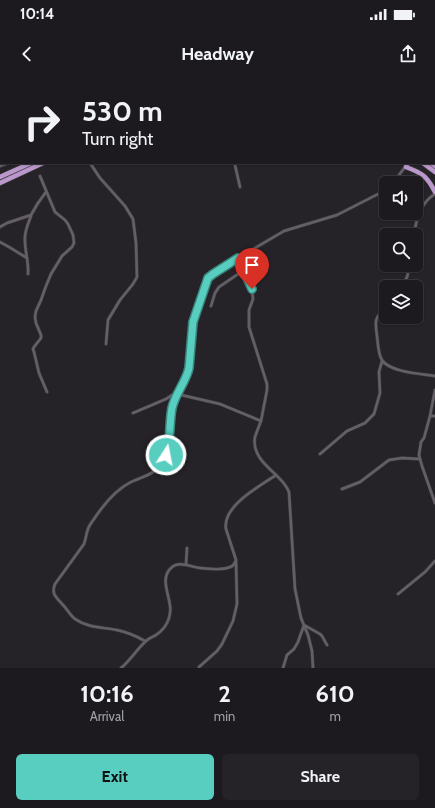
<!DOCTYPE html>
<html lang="en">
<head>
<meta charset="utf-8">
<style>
	body { margin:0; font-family:Cabin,sans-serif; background:#252327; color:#f1f3f6; height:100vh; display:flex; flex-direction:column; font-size:15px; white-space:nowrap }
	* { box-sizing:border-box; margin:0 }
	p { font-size:13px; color:#a0a1a4 }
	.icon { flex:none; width:22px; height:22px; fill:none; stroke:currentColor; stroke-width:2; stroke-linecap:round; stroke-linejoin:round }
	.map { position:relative; height:588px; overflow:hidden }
	.side { display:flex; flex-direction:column; background:#1c1a1e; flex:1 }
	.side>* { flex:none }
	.hud { position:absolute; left:0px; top:0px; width:435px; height:84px; box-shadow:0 1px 3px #0004,0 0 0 1px #3a383c; background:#1c1a1e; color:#f1f3f6; overflow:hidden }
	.controls { position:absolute; left:379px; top:96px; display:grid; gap:8px }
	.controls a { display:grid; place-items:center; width:44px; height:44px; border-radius:6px; background:#1c1a1e; box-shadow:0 1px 3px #0004,0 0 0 1px #3a383c; font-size:20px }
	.pin { position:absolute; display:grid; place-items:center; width:34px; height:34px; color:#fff; margin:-41px -17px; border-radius:50% 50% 50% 0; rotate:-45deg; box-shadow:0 0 4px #0007 }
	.pin .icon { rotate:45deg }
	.me { position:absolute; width:44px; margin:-22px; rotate:11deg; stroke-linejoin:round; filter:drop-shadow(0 0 3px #0008) }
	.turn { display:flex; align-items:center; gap:14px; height:84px; padding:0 16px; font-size:18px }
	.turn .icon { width:52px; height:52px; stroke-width:2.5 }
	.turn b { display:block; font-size:28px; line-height:34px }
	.eta { display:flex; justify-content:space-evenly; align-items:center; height:68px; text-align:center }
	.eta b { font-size:24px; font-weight:700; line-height:28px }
	.primary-button { display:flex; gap:8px; margin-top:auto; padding:8px 16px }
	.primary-button a { flex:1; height:46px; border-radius:6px; background:#58cec0; color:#111; font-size:16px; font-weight:700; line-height:46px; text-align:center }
	.primary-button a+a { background:#252327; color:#f1f3f6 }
	.status { display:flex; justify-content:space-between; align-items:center; height:28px; padding:0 20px; background:#1c1a1e; direction:ltr }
	.status svg { height:11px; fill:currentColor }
	header { display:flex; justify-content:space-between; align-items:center; height:52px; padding:0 16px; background:#1c1a1e; font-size:18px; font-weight:700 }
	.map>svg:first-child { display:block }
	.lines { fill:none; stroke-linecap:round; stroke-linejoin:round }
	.minor-casing { stroke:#423f44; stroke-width:3.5 }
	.secondary-casing { stroke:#423f44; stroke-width:5 }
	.trunk-casing { stroke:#423f44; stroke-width:5.5 }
	.minor { stroke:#645f66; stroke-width:2.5 }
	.secondary { stroke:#645f66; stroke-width:4 }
	.trunk { stroke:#bb98cc; stroke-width:4.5 }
	.route-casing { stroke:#39867d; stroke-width:10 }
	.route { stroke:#58cec0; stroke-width:7 }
</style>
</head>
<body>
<div class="status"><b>10:14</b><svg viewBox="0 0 49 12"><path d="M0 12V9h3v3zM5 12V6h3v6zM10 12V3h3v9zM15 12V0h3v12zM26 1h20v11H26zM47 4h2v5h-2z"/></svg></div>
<header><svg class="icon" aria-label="back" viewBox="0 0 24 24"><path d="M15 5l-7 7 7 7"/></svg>Headway<svg class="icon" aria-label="share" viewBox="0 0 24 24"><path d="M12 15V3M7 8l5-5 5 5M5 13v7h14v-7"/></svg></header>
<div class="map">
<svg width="435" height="588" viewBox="0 0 435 588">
	<rect width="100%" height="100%" fill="#262328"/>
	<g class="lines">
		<g class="minor-casing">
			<path id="minor" d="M12 0 13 1
				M114 0 115 1
				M156 0 157 1
				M333 0V1
				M363 0V1
				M375 1V0
				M90 83 100 98 125 126 133 139 136 163 137 197 133 204 120 220 108 240 106 264
				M236 83 235 85 240 107
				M0 86 8 83
				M40 96 55 132 65 140 68 144 73 155 74 163 72 167 62 176 51 194 46 206 41 220 36 231 35 237 36 243 41 255V258L34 267 33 269 34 272 39 293 47 312
				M393 103 405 87
				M0 147 7 143 31 135 38 123 46 112
				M414 155C416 139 421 122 435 114
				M0 162 9 167 27 178
				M238 178 252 209 253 219 249 230V247L267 304V310L261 341
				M28 194C29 183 25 172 25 161 24 152 28 144 31 136
				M402 207 407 197 410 185
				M211 226 215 213 219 207 244 190
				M386 228C374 237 375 242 377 256 378 263 378 274 382 280 389 292 422 294 435 296
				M435 310 430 336 424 358 421 362 419 375 422 386 435 423
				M133 333 166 319 172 315 177 314 220 324 261 341C259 346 257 351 255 357 252 373 264 384 275 394 281 400 286 404 289 412L295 509 301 538 308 555 312 571 313 588
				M430 336H435
				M320 374 347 351 365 343 374 334 380 313 379 292 382 281
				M342 409 360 402 389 380 402 378 420 379
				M186 485 187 468
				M398 514 425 492 435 481
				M145 561C136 556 127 552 117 550 102 547 88 548 75 539 70 535 67 529 63 525 56 517 51 514 55 504L84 464C86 459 86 454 88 449 89 445 92 442 94 439 104 424 115 410 131 402 141 397 153 395 160 386 174 369 168 347 173 327 176 313 186 301 189 288L193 242 208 198 213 194 238 178 284 151 337 135 386 110
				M199 587 217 571 222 564 233 541 237 524 236 481
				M121 588C130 581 137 569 146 561 149 558 153 557 156 555 162 551 167 545 169 538 170 534 171 530 170 526 169 514 160 498 171 488 179 480 190 487 200 488 208 489 223 490 230 487 234 486 235 483 236 480L226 449C222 426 260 406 276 395
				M283 588 287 575 294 569 298 562 304 545 320 554 322 556 327 565"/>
		</g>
		<g class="secondary-casing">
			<path id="secondary" d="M193 0 194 1"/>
		</g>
		<g class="trunk-casing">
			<path id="trunk" d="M407 83 406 87C422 93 427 96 435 112
				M423 83 435 92
				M431 83 435 86
				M0 97 31 83
				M0 103 43 83"/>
		</g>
		<use href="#minor" class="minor"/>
		<use href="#secondary" class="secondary"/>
		<use href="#trunk" class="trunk"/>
	</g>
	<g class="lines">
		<g class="route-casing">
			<path id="route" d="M166 375C171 360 169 344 172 328 175 314 186 302 189 288L193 242 208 198 213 194 238 178 252 209"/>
		</g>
		<use href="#route" class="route"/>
	</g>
</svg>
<div class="controls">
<a><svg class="icon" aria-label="sound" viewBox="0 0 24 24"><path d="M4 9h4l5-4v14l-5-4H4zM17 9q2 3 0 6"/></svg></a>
<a><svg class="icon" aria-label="search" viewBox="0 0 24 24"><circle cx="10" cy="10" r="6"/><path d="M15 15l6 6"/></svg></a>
<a><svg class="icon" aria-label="layers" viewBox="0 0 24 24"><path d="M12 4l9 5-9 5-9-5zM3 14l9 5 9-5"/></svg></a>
</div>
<div class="pin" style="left:252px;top:209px;background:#d93025"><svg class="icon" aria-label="arrive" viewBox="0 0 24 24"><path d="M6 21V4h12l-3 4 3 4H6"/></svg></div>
<svg class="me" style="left:166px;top:375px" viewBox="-20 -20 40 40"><circle r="17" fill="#58cec0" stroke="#fff" stroke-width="3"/><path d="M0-11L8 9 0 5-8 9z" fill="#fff"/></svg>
<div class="hud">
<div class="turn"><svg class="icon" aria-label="right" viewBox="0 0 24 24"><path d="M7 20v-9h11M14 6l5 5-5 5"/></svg><div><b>530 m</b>Turn right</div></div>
</div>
</div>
<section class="side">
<div class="eta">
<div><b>10:16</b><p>Arrival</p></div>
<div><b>2</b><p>min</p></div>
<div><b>610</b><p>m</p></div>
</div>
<div class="primary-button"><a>Exit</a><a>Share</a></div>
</section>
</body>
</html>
